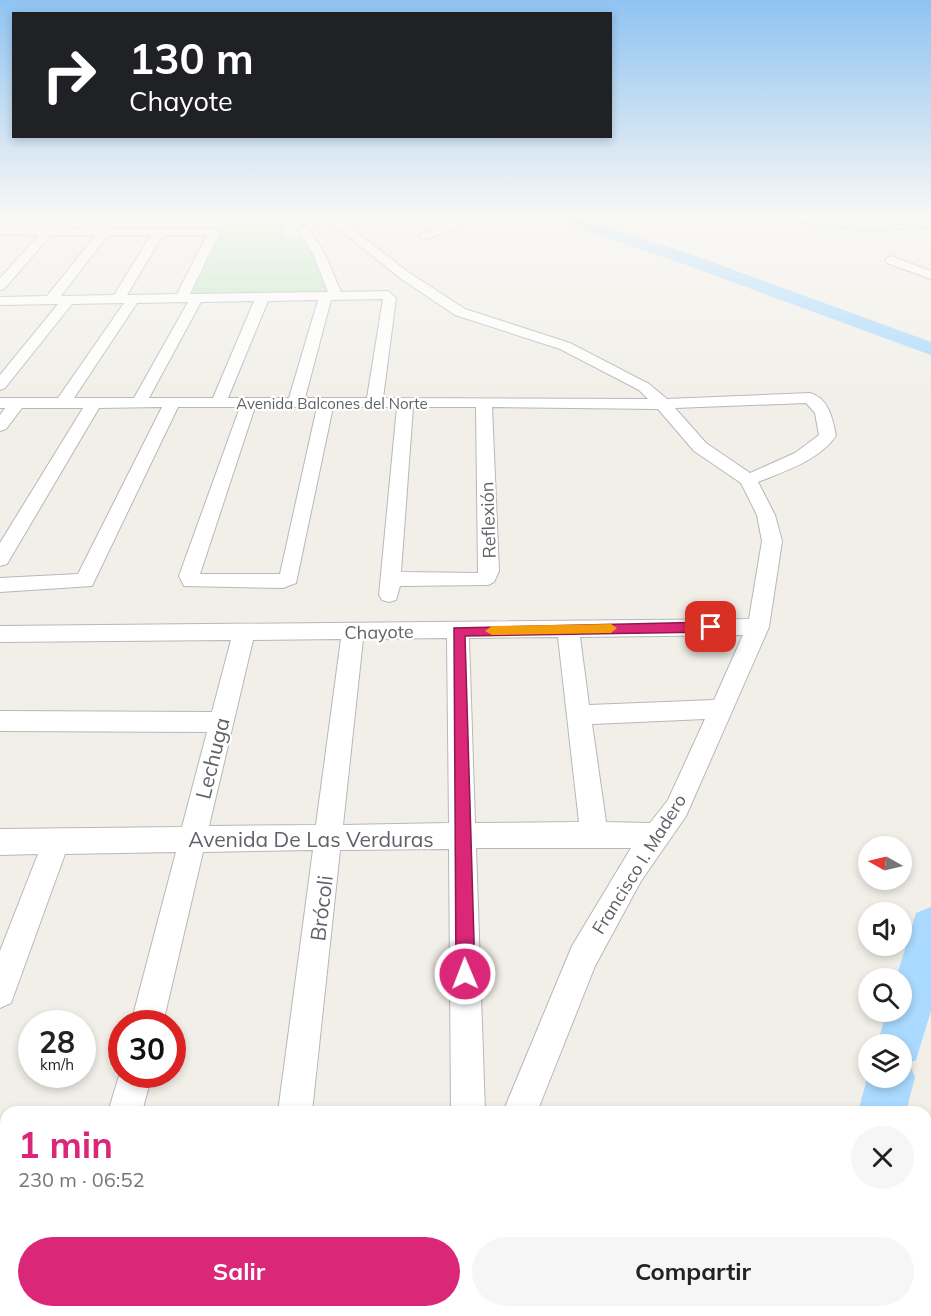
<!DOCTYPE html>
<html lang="es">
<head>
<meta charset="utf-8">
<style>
	body { margin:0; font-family:Mulish,sans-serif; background:#f6f6f6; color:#222; height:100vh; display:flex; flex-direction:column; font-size:22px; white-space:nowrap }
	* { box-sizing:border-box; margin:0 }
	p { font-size:20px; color:#767676 }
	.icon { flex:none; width:33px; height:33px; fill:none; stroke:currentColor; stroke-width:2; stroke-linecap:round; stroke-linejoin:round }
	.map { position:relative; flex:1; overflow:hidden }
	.sheet { position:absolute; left:0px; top:1106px; width:932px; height:212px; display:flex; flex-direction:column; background:#fff; border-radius:18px 18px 0 0; box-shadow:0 3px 9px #0003 }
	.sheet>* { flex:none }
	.hud { position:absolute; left:12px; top:12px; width:600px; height:126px; border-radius:0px; box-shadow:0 3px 9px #0003; background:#202124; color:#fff; overflow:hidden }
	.needle { width:39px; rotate:278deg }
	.fabs { position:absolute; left:858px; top:836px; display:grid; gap:12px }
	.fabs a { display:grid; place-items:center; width:54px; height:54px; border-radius:50%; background:#fff; box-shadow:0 3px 9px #0003; font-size:30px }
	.speed { position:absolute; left:18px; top:1010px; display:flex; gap:12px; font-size:30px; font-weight:700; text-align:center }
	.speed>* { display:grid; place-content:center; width:78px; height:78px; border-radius:50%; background:#fff; box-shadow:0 3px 9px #0003; line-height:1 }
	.speed small { font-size:15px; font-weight:400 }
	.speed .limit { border:9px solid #d22; background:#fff; color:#111 }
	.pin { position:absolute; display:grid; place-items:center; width:51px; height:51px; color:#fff; margin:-26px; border-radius:12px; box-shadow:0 3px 9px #0006 }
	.me { position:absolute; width:66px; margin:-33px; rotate:359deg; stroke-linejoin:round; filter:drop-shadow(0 0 4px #0008) }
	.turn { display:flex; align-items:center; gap:21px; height:126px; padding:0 18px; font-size:27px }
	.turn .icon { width:78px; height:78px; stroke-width:2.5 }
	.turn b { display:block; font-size:42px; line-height:51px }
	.round { display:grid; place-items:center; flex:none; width:63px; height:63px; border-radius:32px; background:#f6f6f6 }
	.headline { display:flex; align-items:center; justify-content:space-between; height:102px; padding:0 18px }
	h1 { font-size:36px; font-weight:700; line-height:45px; color:#db2777 }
	.primary-button { display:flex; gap:12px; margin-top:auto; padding:12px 18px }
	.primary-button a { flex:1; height:69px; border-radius:36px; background:#db2777; color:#fff; font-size:24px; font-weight:700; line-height:69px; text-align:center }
	.primary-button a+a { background:#f6f6f6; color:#222 }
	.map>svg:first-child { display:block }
	.green { fill:#c5e8c5 }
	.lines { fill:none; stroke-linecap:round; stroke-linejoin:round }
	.stream { stroke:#aadaff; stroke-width:3 }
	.river { fill:#aadaff; fill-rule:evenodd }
	.minor-casing { stroke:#b5b8bc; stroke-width:2 }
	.minor { fill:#fff; fill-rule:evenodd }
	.route { fill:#db2777; stroke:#8e194d; stroke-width:1.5 }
	.slow { fill:#f59e0b }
	.labels { text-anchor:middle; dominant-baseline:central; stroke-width:4.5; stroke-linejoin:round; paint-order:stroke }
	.far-street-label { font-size:15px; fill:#5f6368; stroke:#fff }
	.street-label { font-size:18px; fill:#5f6368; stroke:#fff }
	.near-street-label { font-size:21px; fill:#5f6368; stroke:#fff }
</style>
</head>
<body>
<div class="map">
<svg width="931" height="1316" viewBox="0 0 931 1316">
	<rect width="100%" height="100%" fill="#f1efe8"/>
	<path class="green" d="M282 217 285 237H300L313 248 332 292 191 295 228 218Z
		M856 217H931V221L892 228 864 227Z"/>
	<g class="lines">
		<path class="stream" d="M756 217 870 231 931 228"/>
		<path class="river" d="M551 217H574L690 254 931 342V355L678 262 553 220Z
			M931 907V1011L916 1060 909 1063 915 1077 906 1112H858L868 1075V1077H902V1044H877L887 1011H902V978H896L916 913Z
			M801 1311H857L856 1316H800Z"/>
		<g class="minor-casing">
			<path id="minor" d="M434 217H447L462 226 429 238H421V234L447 225Z
				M332 219H340L408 272 465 309 570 343 649 384 667 399 810 393C829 398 833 420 836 436 818 461 785 471 758 482L775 515 782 541 769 627 686 816 641 881 595 966 537 1112H503L572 946 631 848H476L485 1112H451L449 849 340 850 312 1112H278L313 850 203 852 163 1023H131L176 852 65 854 11 1003 0 1008V951L38 854 0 855V829L182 827 207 732 0 731V711L212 712 231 640 0 642V626L749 619 762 541 757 515 741 483 694 451 658 409 492 407 499 571 494 582 488 585 400 586 396 600 389 602 382 600 379 595 397 407H333L296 583 283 588 184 586 179 576 240 407H178L92 586 0 592V578L78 574 162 407 99 408 7 564 0 566V543L83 408H22L6 429 0 431V415L5 408H0V398H58L124 303 72 304 5 388 0 390V375L58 304 0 305V297L47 296 96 235H51L4 289 0 290V278L39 235 0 234V228L214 229 220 232 190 294 328 292 313 254 298 230 310 222H318V226L310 231 325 254 341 292 388 291 396 298 383 398 648 399 639 390 560 349 455 315 400 278 332 223ZM108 235H151L114 295 61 296ZM163 235H207L177 294 127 295ZM383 299 367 398H305L331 300ZM318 300 289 398H228L268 301ZM254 301 213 398H149L201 302ZM188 302 134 398H74L137 303ZM806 403 815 413 819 435 795 453 750 473 706 443 675 408ZM255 407H317L280 574H200ZM413 407H476L478 573 401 572ZM743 635 714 700 589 705 580 637ZM558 637 579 822 475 823 469 638ZM447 638 449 823 343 825 363 639ZM341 639 316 825 209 826 253 640ZM705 719 668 800 650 823 606 822 592 724Z
				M891 256 931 271V279L887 263 885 260Z
				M122 1066V1074H152L142 1112H108Z
				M56 1311H96L95 1316H55Z
				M250 1311H290L289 1316H249Z
				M436 1311H476L474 1316H434Z"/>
		</g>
		<use href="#minor" class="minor"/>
	</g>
	<linearGradient id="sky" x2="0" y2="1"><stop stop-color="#8fc3f1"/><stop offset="0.54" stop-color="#f9f8f5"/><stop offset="1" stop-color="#f9f8f5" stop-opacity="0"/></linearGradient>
	<rect width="931" height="401" fill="url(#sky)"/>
	<path class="route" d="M711 622 717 627 711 632 465 636 475 974 472 981 465 984 459 981 456 974 454 628Z"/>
	<path class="slow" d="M611 624 617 628 611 633 492 635 485 631 492 626Z"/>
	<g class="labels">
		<g class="far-street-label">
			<text x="332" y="403">Avenida Balcones del Norte</text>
		</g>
		<g class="street-label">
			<text transform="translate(488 520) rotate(-92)">Reflexión</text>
			<text transform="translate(379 632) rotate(-1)">Chayote</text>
			<text transform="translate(639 864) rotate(-58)">Francisco I. Madero</text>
		</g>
		<g class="near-street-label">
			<text transform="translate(212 758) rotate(-76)">Lechuga</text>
			<text x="311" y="839">Avenida De Las Verduras</text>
			<text transform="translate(321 908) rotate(-83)">Brócoli</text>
		</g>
	</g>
</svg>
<div class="fabs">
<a><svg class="needle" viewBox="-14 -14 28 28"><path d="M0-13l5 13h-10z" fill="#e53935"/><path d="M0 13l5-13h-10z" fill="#767676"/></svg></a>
<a><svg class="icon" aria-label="sound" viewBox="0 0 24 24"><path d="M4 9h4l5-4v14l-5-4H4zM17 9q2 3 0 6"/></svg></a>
<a><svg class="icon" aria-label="search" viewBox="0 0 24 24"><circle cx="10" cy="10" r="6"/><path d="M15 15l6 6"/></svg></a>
<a><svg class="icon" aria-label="layers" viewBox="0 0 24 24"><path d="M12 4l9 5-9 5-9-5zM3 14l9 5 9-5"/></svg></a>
</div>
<div class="speed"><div>28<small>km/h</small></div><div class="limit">30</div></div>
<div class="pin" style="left:711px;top:627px;background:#d93025"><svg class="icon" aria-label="arrive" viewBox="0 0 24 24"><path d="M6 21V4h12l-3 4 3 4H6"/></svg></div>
<svg class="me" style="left:465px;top:974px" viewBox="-20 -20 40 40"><circle r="17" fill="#db2777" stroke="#fff" stroke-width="3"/><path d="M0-11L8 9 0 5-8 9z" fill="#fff"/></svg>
<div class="hud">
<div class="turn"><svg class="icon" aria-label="right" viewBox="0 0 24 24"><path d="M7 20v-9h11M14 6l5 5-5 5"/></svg><div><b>130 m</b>Chayote</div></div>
</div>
<section class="sheet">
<div class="headline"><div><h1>1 min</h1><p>230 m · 06:52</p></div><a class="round"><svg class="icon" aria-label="close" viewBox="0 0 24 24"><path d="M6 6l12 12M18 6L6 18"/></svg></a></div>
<div class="primary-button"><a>Salir</a><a>Compartir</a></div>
</section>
</div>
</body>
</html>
